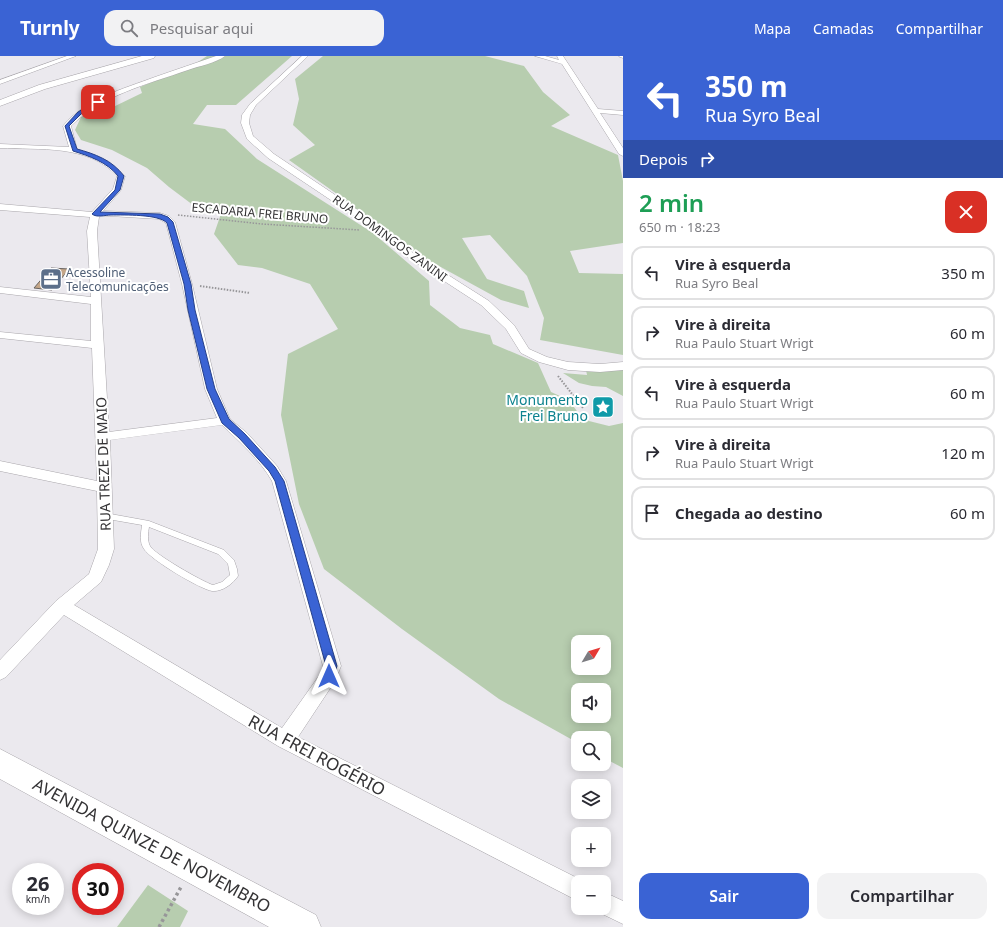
<!DOCTYPE html>
<html lang="pt">
<head>
<meta charset="utf-8">
<style>
	body { margin:0; font-family:"Noto Sans",sans-serif; background:#f2f2f3; color:#2b2b33; height:100vh; display:flex; flex-direction:column; font-size:15px; white-space:nowrap }
	* { box-sizing:border-box; margin:0 }
	p { font-size:13px; color:#7c7c81 }
	.icon { flex:none; width:22px; height:22px; fill:none; stroke:currentColor; stroke-width:2; stroke-linecap:round; stroke-linejoin:round }
	.map { position:relative; flex:1; overflow:hidden }
	.sheet { display:flex; flex-direction:column; background:#fff; width:380px }
	.sheet>* { flex:none }
	.hud { background:#3a63d4; color:#fff; overflow:hidden }
	.needle { width:26px; rotate:52deg }
	.controls { position:absolute; left:571px; top:579px; display:grid; gap:8px }
	.controls a { display:grid; place-items:center; width:40px; height:40px; border-radius:8px; background:#fff; box-shadow:0 2px 10px #0003; font-size:20px }
	.speed { position:absolute; left:12px; top:807px; display:flex; gap:8px; font-size:20px; font-weight:700; text-align:center }
	.speed>* { display:grid; place-content:center; width:52px; height:52px; border-radius:50%; background:#fff; box-shadow:0 2px 10px #0003; line-height:1 }
	.speed small { font-size:10px; font-weight:400 }
	.speed .limit { border:6px solid #d22; background:#fff; color:#111 }
	.pin { position:absolute; display:grid; place-items:center; width:34px; height:34px; color:#fff; margin:-17px; border-radius:8px; box-shadow:0 2px 6px #0006 }
	.me { position:absolute; width:44px; margin:-22px; rotate:0deg; stroke-linejoin:round; filter:drop-shadow(0 0 3px #0008) }
	.turn { display:flex; align-items:center; gap:14px; height:84px; padding:0 16px; font-size:18px }
	.turn .icon { width:52px; height:52px; stroke-width:2.5 }
	.turn b { display:block; font-size:28px; line-height:34px }
	.then { display:flex; align-items:center; height:38px; padding:0 16px; background:#0003; gap:8px; font-size:15px }
	.round { display:grid; place-items:center; flex:none; width:42px; height:42px; border-radius:12px; background:#f2f2f3 }
	.overview { display:flex; align-items:center; justify-content:space-between; height:68px; padding:0 16px }
	h1 { font-size:24px; font-weight:600; line-height:30px; color:#1e9e55 }
	.button { display:flex; gap:8px; margin-top:auto; padding:8px 16px }
	.button a { flex:1; height:46px; border-radius:12px; background:#3a63d4; color:#fff; font-size:16px; font-weight:600; line-height:46px; text-align:center }
	.button a+a { background:#f2f2f3; color:#2b2b33 }
	ul { padding:0; list-style:none }
	li { display:flex; align-items:center; gap:12px; height:54px; margin:0 8px 6px; padding:0 8px; border:2px solid #e1e1e2; border-radius:12px }
	li div { flex:1 }
	li b { display:block; font-size:15px }
	li em { font-style:normal }
	header { display:flex; align-items:center; gap:24px; box-sizing:border-box; height:56px; padding:0 20px; background:#3a63d4; color:#fff }
	header strong { font-size:19px }
	nav { display:flex; gap:22px; margin-inline-start:auto; font-size:14px }
	.search { width:280px; height:36px; background:#f2f2f3; display:flex; align-items:center; gap:10px; box-sizing:border-box; padding:0 14px; border-radius:12px; color:#7c7c81; font-size:15px }
	main { display:flex; flex:1; min-height:0 }
	.map>svg:first-child { display:block }
	.green { fill:#b7cdaf; fill-rule:evenodd }
	.building { fill:#c4a688; stroke:#686461 }
	.lines { fill:none; stroke-linecap:round; stroke-linejoin:round }
	.lane-casing { stroke:#a9a6ab; stroke-width:1 }
	.street-casing { stroke:#a9a6ab; stroke-width:1 }
	.secondary-casing { stroke:#a9a6ab; stroke-width:1 }
	.primary-casing { stroke:#a9a6ab; stroke-width:1 }
	.path-far2 { stroke:#979699; stroke-width:1.5; stroke-dasharray:1.5 1.5; stroke-linecap:butt }
	.path-far1 { stroke:#979699; stroke-width:2; stroke-dasharray:1.5 1.5; stroke-linecap:butt }
	.path { stroke:#979699; stroke-width:3.5; stroke-dasharray:3 3; stroke-linecap:butt }
	.lane { fill:#fff; fill-rule:evenodd }
	.street { fill:#fff; fill-rule:evenodd }
	.secondary { fill:#fff; fill-rule:evenodd }
	.primary { fill:#fff; fill-rule:evenodd }
	.route { fill:#3a63d4; stroke:#26408a }
	.labels { text-anchor:middle; dominant-baseline:central; stroke-width:4; stroke-linejoin:round; paint-order:stroke }
	.far-street-label { font-size:12px; fill:#343335; stroke:#fff }
	.far-service-label { font-size:12px; fill:#4e5e75; stroke:#fff; text-anchor:start }
	.culture-label { font-size:14px; fill:#0d838f; stroke:#fff; text-anchor:end }
	.street-label { font-size:14px; fill:#343335; stroke:#fff }
	.near-street-label { font-size:17px; fill:#343335; stroke:#fff }
</style>
</head>
<body>
<header>
<strong>Turnly</strong>
<div class="search"><svg class="icon" aria-label="search" viewBox="0 0 24 24"><circle cx="10" cy="10" r="6"/><path d="M15 15l6 6"/></svg>Pesquisar aqui</div>
<nav><a>Mapa</a><a>Camadas</a><a>Compartilhar</a></nav>
</header>
<main>
<div class="map">
<svg width="623" height="871" viewBox="0 0 623 871">
	<rect width="100%" height="100%" fill="#ebe9ee"/>
	<path class="green" d="M207 0H292L236 49H207L193 68 225 73 257 103 373 177 429 225 430 249 460 272 490 279 493 288 538 307 551 336 569 344 579 358 589 365 609 370 623 367V712L604 702V682H578V687L499 643 402 573 324 513 299 448 281 359 288 298 338 273 310 228 262 212 238 209 214 178 222 155 193 149 169 131 147 112 112 94 81 84 75 74 81 61 109 53 142 37 140 31 195 8ZM578 586H604V612H578ZM578 634H604V660H578Z
		M323 0H485L524 10 543 36 570 59 551 70 618 99 623 125V187L570 195 579 217 623 218V299L540 284 544 262 527 220 490 179 462 182 487 223 524 235 529 252 501 244 428 204 394 183 344 143 289 104 315 89 293 69 299 43 295 23Z
		M586 314H623V340L606 331 592 330 579 327 563 317 587 319Z
		M148 829 188 855 180 871H117Z"/>
	<path class="building" d="M51 212 69 213 52 234 34 232Z"/>
	<g class="lines">
		<g class="lane-casing">
			<path id="lane" d="M105 457 149 465 224 494 234 504 237 513 238 520C233 528 222 536 212 535 200 533 151 504 144 493 139 486 141 477 142 469L102 462 101 460 102 458ZM149 471 218 498 228 508 230 519 222 526 213 529C203 526 154 498 150 490 147 484 148 477 149 471Z"/>
		</g>
		<g class="street-casing">
			<path id="street" d="M67 0H76L0 28V24Z
				M216 0H225C216 7 199 10 188 14 148 28 102 39 71 70L77 93 108 105 125 120 121 134 103 155 160 157 169 160 175 166 192 228 217 333 230 363 247 377 277 410 286 425 341 610 335 625 298 681 585 826H578V845L278 690 64 559 6 621 0 624V604L56 545 89 518 98 493 97 435 0 415V405L97 425 92 292 0 282V276L91 285V248L0 237V231L91 241 87 175 90 161 0 154V148L92 156 113 133 117 120C88 88 39 94 0 92V88L69 91 63 70C85 43 123 33 155 21 175 14 196 7 216 0ZM110 160 159 163 166 167 182 228 205 333 217 362 109 376 97 175 99 161ZM222 369C240 386 260 404 272 425L323 610 321 617 282 672 74 549 101 526 109 509 114 493 110 384Z
				M302 0H308L256 49 250 59 249 67 253 80 274 98 386 173 407 193 489 245 514 269 529 293 547 301 568 306 600 308 623 306V314L600 316 568 314 539 306 521 297 506 273 481 249 401 197 380 177 268 102 247 83 241 67 242 59 250 48Z
				M535 0H545L559 4 557 0H563L598 53 623 55V59L600 57 623 92V100L619 98 562 8Z
				M619 0H623V2L620 1Z
				M604 836 623 845V868L596 855 595 852H604Z"/>
		</g>
		<g class="secondary-casing">
			<path id="secondary" d="M142 0H155L154 2 45 33 0 50V44L39 29Z"/>
		</g>
		<g class="primary-casing">
			<path id="primary" d="M0 693 316 859 321 871H269L0 723Z"/>
		</g>
		<path class="path-far2" d="M178 159 262 168 360 174"/>
		<path class="path-far1" d="M200 230 250 237
			M558 320 583 352"/>
		<path class="path" d="M159 871 181 831"/>
		<use href="#lane" class="lane"/>
		<use href="#street" class="street"/>
		<use href="#secondary" class="secondary"/>
		<use href="#primary" class="primary"/>
	</g>
	<path class="route" d="M96 45 100 46 81 58 69 70 77 93C95 98 112 104 124 120L120 134 100 156 160 158 168 161 173 166 191 228 195 254 215 333 229 363 245 378 275 411 284 425 337 610 333 623 329 625 325 623 324 620 326 610 275 425 269 415 239 382 222 367 207 333 188 254 184 228 167 167C159 158 124 159 111 159 105 159 97 162 92 158L115 134 118 120C107 106 89 100 73 95L65 70 78 56Z"/>
	<defs>
		<g id="office-square" transform="scale(1.15)"><rect x="-9" y="-9" width="18" height="18" rx="4" fill="#5c6f8a" stroke="#fff"/><path d="M-6-3h4V-5.5h4V-3h4V5H-6ZM-1-4.5V-3h2v-1.5ZM-6 0V1H6V0Z" fill="#fff"/></g>
		<g id="sight-square" transform="scale(1.15)"><rect x="-9" y="-9" width="18" height="18" rx="4" fill="#0f9aa8" stroke="#fff"/><path d="M0-6L1.8-2.2L6-1.7L2.9 1.2L3.7 5.4L0 3.3L-3.7 5.4L-2.9 1.2L-6-1.7L-1.8-2.2Z" fill="#fff"/></g>
	</defs>
	<g fill-rule="evenodd">
		<use href="#office-square" x="51" y="223"/>
		<use href="#sight-square" x="603" y="351"/>
	</g>
	<g class="labels">
		<g class="far-street-label">
			<text transform="translate(260 157) rotate(5)">ESCADARIA FREI BRUNO</text>
			<text transform="translate(390 182) rotate(36)">RUA DOMINGOS ZANINI</text>
		</g>
		<g class="far-service-label">
			<text x="66" y="216">Acessoline<tspan x="66" dy="14">Telecomunicações</tspan></text>
		</g>
		<g class="culture-label">
			<text x="588" y="343">Monumento<tspan x="588" dy="16">Frei Bruno</tspan></text>
		</g>
		<g class="street-label">
			<text transform="translate(103 408) rotate(-92)">RUA TREZE DE MAIO</text>
		</g>
		<g class="near-street-label">
			<text transform="translate(317 699) rotate(28)">RUA FREI ROGÉRIO</text>
			<text transform="translate(152 789) rotate(28)">AVENIDA QUINZE DE NOVEMBRO</text>
		</g>
	</g>
</svg>
<div class="controls">
<a><svg class="needle" viewBox="-14 -14 28 28"><path d="M0-13l5 13h-10z" fill="#e53935"/><path d="M0 13l5-13h-10z" fill="#7c7c81"/></svg></a>
<a><svg class="icon" aria-label="sound" viewBox="0 0 24 24"><path d="M4 9h4l5-4v14l-5-4H4zM17 9q2 3 0 6"/></svg></a>
<a><svg class="icon" aria-label="search" viewBox="0 0 24 24"><circle cx="10" cy="10" r="6"/><path d="M15 15l6 6"/></svg></a>
<a><svg class="icon" aria-label="layers" viewBox="0 0 24 24"><path d="M12 4l9 5-9 5-9-5zM3 14l9 5 9-5"/></svg></a>
<a>+</a>
<a>−</a>
</div>
<div class="speed"><div>26<small>km/h</small></div><div class="limit">30</div></div>
<div class="pin" style="left:98px;top:46px;background:#d93025"><svg class="icon" aria-label="arrive" viewBox="0 0 24 24"><path d="M6 21V4h12l-3 4 3 4H6"/></svg></div>
<svg class="me" style="left:329px;top:620px" viewBox="-20 -20 40 40"><path d="M0-17L14 15 0 8-14 15z" fill="#3a63d4" stroke="#fff" stroke-width="4"/></svg>
</div>
<section class="sheet">
<div class="hud">
<div class="turn"><svg class="icon" aria-label="left" viewBox="0 0 24 24"><path d="M17 20v-9H6M10 6l-5 5 5 5"/></svg><div><b>350 m</b>Rua Syro Beal</div></div>
<div class="then">Depois<svg class="icon" aria-label="right" viewBox="0 0 24 24"><path d="M7 20v-9h11M14 6l5 5-5 5"/></svg></div>
</div>
<div class="overview"><div><h1>2 min</h1><p>650 m · 18:23</p></div><a class="round" style="background:#d93025;color:#fff"><svg class="icon" aria-label="close" viewBox="0 0 24 24"><path d="M6 6l12 12M18 6L6 18"/></svg></a></div>
<ul>
<li><svg class="icon" aria-label="left" viewBox="0 0 24 24"><path d="M17 20v-9H6M10 6l-5 5 5 5"/></svg><div><b>Vire à esquerda</b><p>Rua Syro Beal</p></div><em>350 m</em></li>
<li><svg class="icon" aria-label="right" viewBox="0 0 24 24"><path d="M7 20v-9h11M14 6l5 5-5 5"/></svg><div><b>Vire à direita</b><p>Rua Paulo Stuart Wrigt</p></div><em>60 m</em></li>
<li><svg class="icon" aria-label="left" viewBox="0 0 24 24"><path d="M17 20v-9H6M10 6l-5 5 5 5"/></svg><div><b>Vire à esquerda</b><p>Rua Paulo Stuart Wrigt</p></div><em>60 m</em></li>
<li><svg class="icon" aria-label="right" viewBox="0 0 24 24"><path d="M7 20v-9h11M14 6l5 5-5 5"/></svg><div><b>Vire à direita</b><p>Rua Paulo Stuart Wrigt</p></div><em>120 m</em></li>
<li><svg class="icon" aria-label="arrive" viewBox="0 0 24 24"><path d="M6 21V4h12l-3 4 3 4H6"/></svg><div><b>Chegada ao destino</b></div><em>60 m</em></li>
</ul>
<div class="button"><a>Sair</a><a>Compartilhar</a></div>
</section>
</main>
</body>
</html>
